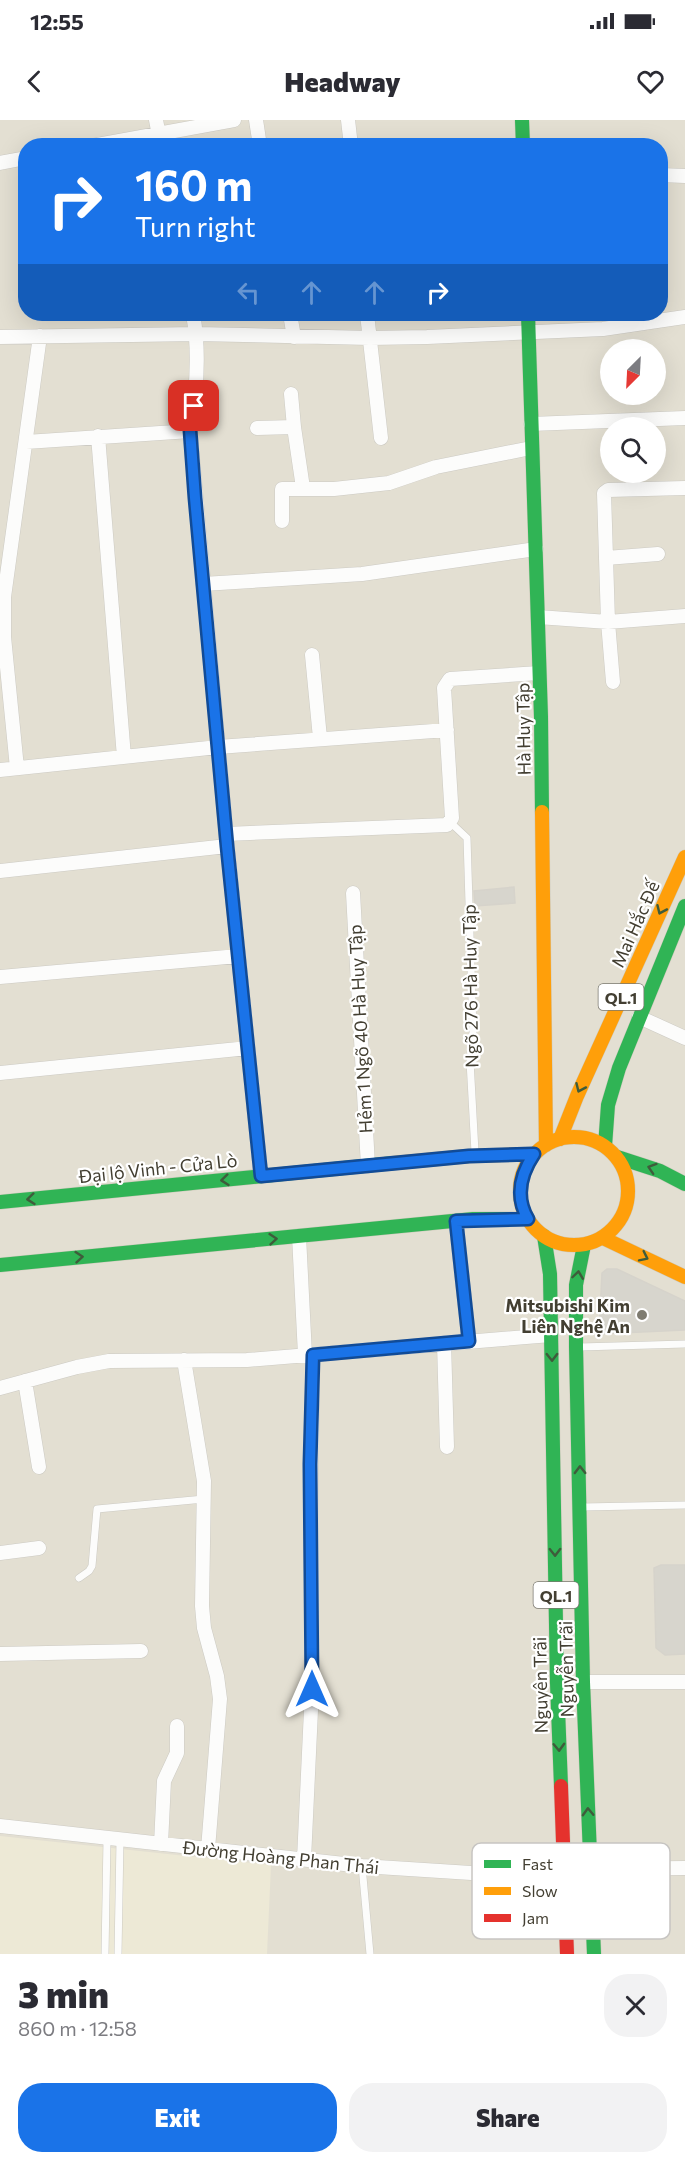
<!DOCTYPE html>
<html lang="en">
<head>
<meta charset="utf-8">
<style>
	body { margin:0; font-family:Commissioner,sans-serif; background:#f2f2f3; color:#2b2b33; height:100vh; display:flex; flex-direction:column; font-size:22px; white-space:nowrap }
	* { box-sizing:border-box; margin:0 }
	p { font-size:20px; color:#7c7c81 }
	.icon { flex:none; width:33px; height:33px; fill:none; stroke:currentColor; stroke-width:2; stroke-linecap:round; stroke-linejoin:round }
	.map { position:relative; height:1834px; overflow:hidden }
	.sheet { display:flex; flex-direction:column; background:#fff; flex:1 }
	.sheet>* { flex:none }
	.banner { position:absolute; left:18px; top:18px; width:650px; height:183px; border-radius:24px; box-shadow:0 6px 24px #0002; background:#1a73e8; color:#fff; overflow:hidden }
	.needle { width:39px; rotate:204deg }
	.fabs { position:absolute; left:600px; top:219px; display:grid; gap:12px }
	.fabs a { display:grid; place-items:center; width:66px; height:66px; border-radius:50%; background:#fff; box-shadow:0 6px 24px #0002; font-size:30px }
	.pin { position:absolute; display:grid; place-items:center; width:51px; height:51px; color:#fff; margin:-26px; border-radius:12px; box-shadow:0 3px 9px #0006 }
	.me { position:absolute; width:66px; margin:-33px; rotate:0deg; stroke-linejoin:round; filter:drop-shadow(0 0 4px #0008) }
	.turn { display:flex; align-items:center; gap:21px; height:126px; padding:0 18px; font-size:27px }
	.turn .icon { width:78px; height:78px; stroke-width:2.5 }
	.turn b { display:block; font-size:42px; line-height:51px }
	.lanes { display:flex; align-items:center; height:57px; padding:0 18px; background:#0003; justify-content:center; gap:30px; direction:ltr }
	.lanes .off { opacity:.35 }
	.round { display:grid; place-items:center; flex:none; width:63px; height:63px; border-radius:24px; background:#f2f2f3 }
	.summary { display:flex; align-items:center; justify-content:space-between; height:102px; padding:0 18px }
	h1 { font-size:36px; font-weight:800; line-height:45px }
	.action { display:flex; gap:12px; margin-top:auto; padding:12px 18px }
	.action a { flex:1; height:69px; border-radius:24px; background:#1a73e8; color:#fff; font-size:24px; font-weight:800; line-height:69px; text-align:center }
	.action a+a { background:#f2f2f3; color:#2b2b33 }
	.status { display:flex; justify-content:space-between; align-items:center; height:42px; padding:0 30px; background:#fff; direction:ltr }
	.status svg { height:16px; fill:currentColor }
	header { display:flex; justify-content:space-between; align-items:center; height:78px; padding:0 18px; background:#fff; font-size:27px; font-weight:800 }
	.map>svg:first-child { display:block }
	.residential { fill:#e3dfd2; fill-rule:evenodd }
	.education { fill:#ede9d6 }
	.building { fill:#d7d5cd; stroke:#d6d3cb; stroke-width:1.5 }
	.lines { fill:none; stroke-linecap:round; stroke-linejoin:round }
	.lane-casing { stroke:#cccac3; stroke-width:8 }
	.street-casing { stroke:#cccac3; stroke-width:15 }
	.fast-casing { stroke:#cecabc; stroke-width:15 }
	.slow-casing { stroke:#cecabc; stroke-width:15 }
	.jam-casing { stroke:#cecabc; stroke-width:15 }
	.lane { stroke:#fcfcfb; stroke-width:7 }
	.street { stroke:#fcfcfb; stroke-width:14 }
	.fast { stroke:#30b455; stroke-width:14 }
	.slow { stroke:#ff9f0a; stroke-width:14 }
	.jam { stroke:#e5322d; stroke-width:14 }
	.oneway { stroke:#3e5c3b }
	.route-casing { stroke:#114b97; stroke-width:15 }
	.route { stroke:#1a73e8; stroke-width:10 }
	.poi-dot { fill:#7f7c71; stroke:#fff; stroke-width:2 }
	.labels { text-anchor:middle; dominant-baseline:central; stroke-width:4.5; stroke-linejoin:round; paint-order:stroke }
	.shield { fill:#fff; stroke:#7b7970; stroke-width:1.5 }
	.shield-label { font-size:16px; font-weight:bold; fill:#433f32 }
	.street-label { font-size:18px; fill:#433f32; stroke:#fff }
	.poi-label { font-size:18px; font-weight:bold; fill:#433f32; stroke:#fff; text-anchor:end }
	.key { fill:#fff; stroke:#c7c5c2; stroke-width:1.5 }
	.key-label { font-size:16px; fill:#433f32 }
</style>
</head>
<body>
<div class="status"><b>12:55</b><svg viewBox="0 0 49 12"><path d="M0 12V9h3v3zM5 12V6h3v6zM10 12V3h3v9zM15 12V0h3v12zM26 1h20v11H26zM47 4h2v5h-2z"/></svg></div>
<header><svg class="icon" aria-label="back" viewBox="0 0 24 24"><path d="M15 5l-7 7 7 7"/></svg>Headway<svg class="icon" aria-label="heart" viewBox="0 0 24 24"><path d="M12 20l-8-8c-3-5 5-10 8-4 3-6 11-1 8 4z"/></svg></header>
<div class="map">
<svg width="685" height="1834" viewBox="0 0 685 1834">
	<rect width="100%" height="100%" fill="#eeece5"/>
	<path class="residential" d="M0 0H685V1834H0ZM26 26H660V194H26ZM610 230H656V274H610ZM610 308H656V352H610Z"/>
	<path class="education" d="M0 1716 271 1745 267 1834H0Z"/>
	<path class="building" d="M514 767 515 783 475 786 474 771Z
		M607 1149H617L685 1181V1210L599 1214 602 1153Z
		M661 1445H685V1534L665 1535 656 1528 654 1448Z"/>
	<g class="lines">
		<g class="lane-casing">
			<path id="lane" d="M451 703 467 718 473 912 470 941 475 1032
				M580 1227 685 1224
				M583 1387 685 1385
				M79 1458 89 1451 92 1446 97 1389 204 1379
				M362 1746 370 1834
				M105 1834 107 1719
				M118 1834 120 1720"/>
		</g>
		<g class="street-casing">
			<path id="street" d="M156 0 161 26
				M256 0 260 26
				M348 0 351 26
				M92 26 234 0
				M0 43 26 38
				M660 55 685 56
				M193 194C200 233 197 271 190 311L226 714 261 1056
				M290 194 294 217
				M367 194 381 318
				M0 217 197 214 370 218 427 217 603 209 685 197
				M291 274 294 307
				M531 304 685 298
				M257 308 294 307 303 368
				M98 316 124 637
				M26 322 190 311
				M282 401V369H334L389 363 436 347 531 328
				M606 438 658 434
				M203 464 362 454 536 429
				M538 497 608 502 685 496
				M312 535 320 618
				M613 562 608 502 604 373 608 370 685 368
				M17 648 4 517V477L40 216
				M0 650 218 627 447 610
				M226 714 447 705 452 698 444 568 450 559 539 553
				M0 751 227 726
				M353 773 368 1046
				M0 857 238 836
				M639 897 685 918
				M0 953 248 928
				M456 1101 469 1221
				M299 1116 305 1235
				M444 1223 447 1327
				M184 1240 204 1361 202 1486 204 1508 217 1556 220 1579 208 1729
				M25 1261 39 1347
				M0 1268 77 1247 109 1241 247 1240 551 1215
				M0 1433 39 1428
				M0 1534 141 1531
				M583 1562H685
				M0 1706 362 1746 563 1759
				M161 1724 164 1661 177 1633V1606
				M304 1739 312 1569 311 1344 313 1235
				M590 1749 685 1748"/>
		</g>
		<g class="fast-casing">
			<path id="fast" d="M522 0 523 26
				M528 194 541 597 542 692
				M605 1026 608 985 619 948 685 786
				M617 1037 660 1051 685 1064
				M0 1082 394 1043
				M544 1116 550 1154 557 1563 561 1666
				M584 1125 576 1165V1227L583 1562 594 1834
				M0 1145 473 1099H528"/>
		</g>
		<g class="slow-casing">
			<path id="slow" d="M542 692 546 1025
				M520 1071a54 54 0 1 1 108 0a54 54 0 1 1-108 0Z
				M560 1019 577 976 685 737
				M394 1043 469 1036 534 1034
				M603 1118 685 1157"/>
		</g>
		<g class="jam-casing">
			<path id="jam" d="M561 1666 567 1834"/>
		</g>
		<use href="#lane" class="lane"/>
		<use href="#street" class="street"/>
		<use href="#fast" class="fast"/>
		<use href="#slow" class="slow"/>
		<use href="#jam" class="jam"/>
	</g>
	<defs><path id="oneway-chevron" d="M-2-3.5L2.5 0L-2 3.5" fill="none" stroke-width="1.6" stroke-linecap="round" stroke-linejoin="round" transform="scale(1.5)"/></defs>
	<g class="oneway">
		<use href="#oneway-chevron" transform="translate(661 790) rotate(114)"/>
		<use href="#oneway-chevron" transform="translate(580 968) rotate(114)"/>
		<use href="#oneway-chevron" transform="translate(652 1048) rotate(-162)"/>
		<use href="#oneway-chevron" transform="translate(225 1060) rotate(174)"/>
		<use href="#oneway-chevron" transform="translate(31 1079) rotate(174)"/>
		<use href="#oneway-chevron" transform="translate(273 1119) rotate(-5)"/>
		<use href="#oneway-chevron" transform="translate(79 1137) rotate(-5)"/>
		<use href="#oneway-chevron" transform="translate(644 1137) rotate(26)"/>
		<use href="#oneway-chevron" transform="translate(578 1155) rotate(-82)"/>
		<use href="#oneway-chevron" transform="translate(552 1237) rotate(89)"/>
		<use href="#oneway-chevron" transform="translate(580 1350) rotate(-91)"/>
		<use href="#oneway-chevron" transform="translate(555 1432) rotate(89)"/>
		<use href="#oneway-chevron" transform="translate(559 1627) rotate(88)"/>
		<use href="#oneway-chevron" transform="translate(588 1692) rotate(-92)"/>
	</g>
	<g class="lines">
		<g class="route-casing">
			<path id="route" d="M194 286 190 310 195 378 227 726 261 1056 469 1036 534 1034C520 1055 515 1077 528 1099L456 1101 469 1221 313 1235 310 1344 312 1569"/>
		</g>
		<use href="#route" class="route"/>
	</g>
	<circle class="poi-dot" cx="642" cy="1195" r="6"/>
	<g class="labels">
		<g class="shield">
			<rect x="598.5" y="864" width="45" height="26" rx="4.5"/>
			<rect x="533.5" y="1462" width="45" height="26" rx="4.5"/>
		</g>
		<g class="shield-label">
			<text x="621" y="877">QL.1</text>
			<text x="556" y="1475">QL.1</text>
		</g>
		<g class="street-label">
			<text transform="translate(523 609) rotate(-91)">Hà Huy Tập</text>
			<text transform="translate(635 804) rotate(-66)">Mai Hắc Đế</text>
			<text transform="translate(470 866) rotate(-91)">Ngõ 276 Hà Huy Tập</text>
			<text transform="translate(360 909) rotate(-93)">Hẻm 1 Ngõ 40 Hà Huy Tập</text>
			<text transform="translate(158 1048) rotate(-6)">Đại lộ Vinh - Cửa Lò</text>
			<text transform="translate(566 1549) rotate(-91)">Nguyễn Trãi</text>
			<text transform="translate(540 1565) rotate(-91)">Nguyên Trãi</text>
			<text transform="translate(281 1737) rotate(6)">Đường Hoàng Phan Thái</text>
		</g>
		<g class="poi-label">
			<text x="630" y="1185">Mitsubishi Kim<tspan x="630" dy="21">Liên Nghệ An</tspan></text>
		</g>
	</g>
	<rect x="472" y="1723" width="198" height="96" rx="9" class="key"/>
	<rect x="484" y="1740" width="27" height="8" fill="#30b455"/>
	<rect x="484" y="1767" width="27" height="8" fill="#ff9f0a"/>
	<rect x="484" y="1794" width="27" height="8" fill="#e5322d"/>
	<g class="key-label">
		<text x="522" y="1750">Fast</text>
		<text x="522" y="1777">Slow</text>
		<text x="522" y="1804">Jam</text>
	</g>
</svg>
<div class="fabs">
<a><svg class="needle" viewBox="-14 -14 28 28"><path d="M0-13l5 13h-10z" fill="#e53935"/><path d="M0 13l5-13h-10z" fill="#7c7c81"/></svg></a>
<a><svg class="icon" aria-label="search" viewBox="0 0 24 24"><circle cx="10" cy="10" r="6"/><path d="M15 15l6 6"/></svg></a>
</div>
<div class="pin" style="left:194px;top:286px;background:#d93025"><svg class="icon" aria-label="arrive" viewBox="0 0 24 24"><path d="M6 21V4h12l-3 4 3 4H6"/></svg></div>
<svg class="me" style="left:312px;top:1569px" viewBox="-20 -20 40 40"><path d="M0-17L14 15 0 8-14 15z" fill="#1a73e8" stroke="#fff" stroke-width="4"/></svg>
<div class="banner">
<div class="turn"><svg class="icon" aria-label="right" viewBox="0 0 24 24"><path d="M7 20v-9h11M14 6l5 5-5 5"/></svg><div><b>160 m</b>Turn right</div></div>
<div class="lanes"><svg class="icon off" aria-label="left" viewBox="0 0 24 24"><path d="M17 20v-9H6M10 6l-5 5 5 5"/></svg><svg class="icon off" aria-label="ahead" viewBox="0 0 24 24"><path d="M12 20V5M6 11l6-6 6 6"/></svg><svg class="icon off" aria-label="ahead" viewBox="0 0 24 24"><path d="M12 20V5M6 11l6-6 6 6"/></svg><svg class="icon" aria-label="right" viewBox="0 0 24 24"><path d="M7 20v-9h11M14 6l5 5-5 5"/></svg></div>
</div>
</div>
<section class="sheet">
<div class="summary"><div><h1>3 min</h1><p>860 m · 12:58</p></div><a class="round"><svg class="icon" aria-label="close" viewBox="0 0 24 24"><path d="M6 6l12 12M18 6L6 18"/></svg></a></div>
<div class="action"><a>Exit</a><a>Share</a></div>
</section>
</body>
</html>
